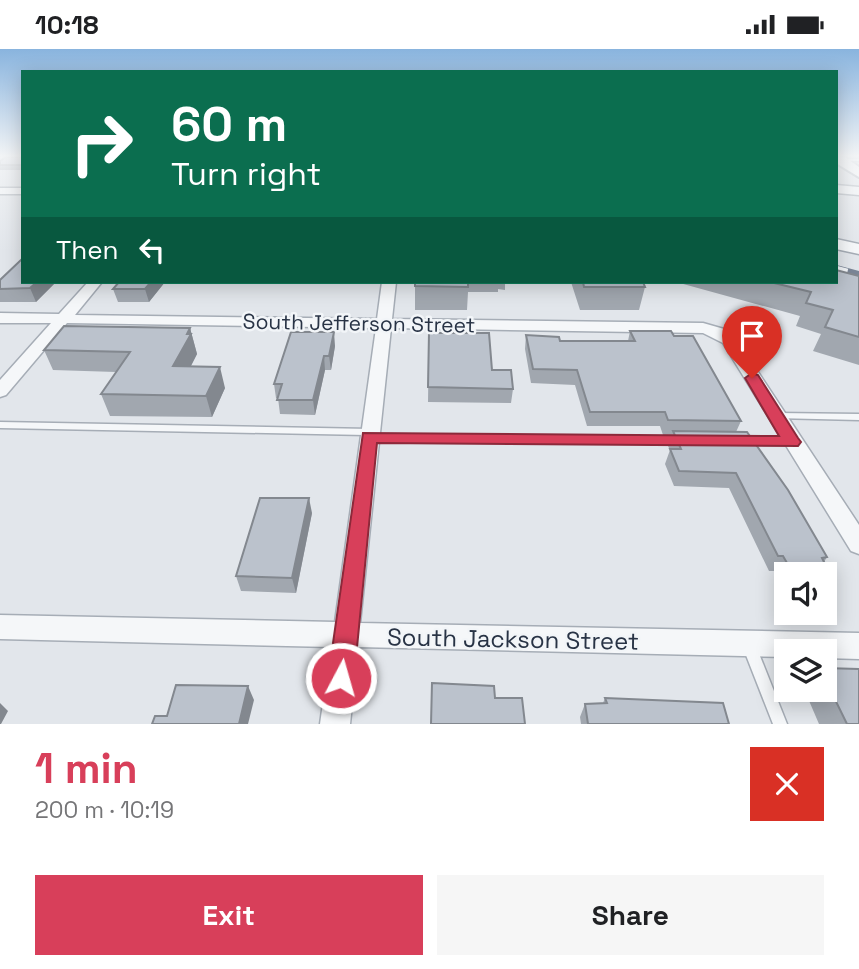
<!DOCTYPE html>
<html lang="en">
<head>
<meta charset="utf-8">
<style>
	body { margin:0; font-family:"Space Grotesk",sans-serif; background:#f6f6f6; color:#202124; height:100vh; display:flex; flex-direction:column; font-size:26px; white-space:nowrap }
	* { box-sizing:border-box; margin:0 }
	p { font-size:23px; color:#757577 }
	.icon { flex:none; width:38px; height:38px; fill:none; stroke:currentColor; stroke-width:2; stroke-linecap:round; stroke-linejoin:round }
	.map { position:relative; height:675px; overflow:hidden }
	.panel { display:flex; flex-direction:column; background:#fff; flex:1 }
	.panel>* { flex:none }
	.guide { position:absolute; left:21px; top:21px; width:817px; height:214px; border-radius:0px; box-shadow:0 4px 18px #0003; background:#0b6e4f; color:#fff; overflow:hidden }
	.buttons { position:absolute; left:774px; top:513px; display:grid; gap:14px }
	.buttons a { display:grid; place-items:center; width:63px; height:63px; border-radius:0px; background:#fff; box-shadow:0 4px 18px #0003; font-size:35px }
	.pin { position:absolute; display:grid; place-items:center; width:60px; height:60px; color:#fff; margin:-72px -30px; border-radius:50% 50% 50% 0; rotate:-45deg; box-shadow:0 0 7px #0007 }
	.pin .icon { rotate:45deg }
	.me { position:absolute; width:77px; margin:-38px; rotate:6deg; stroke-linejoin:round; filter:drop-shadow(0 0 5px #0008) }
	.turn { display:flex; align-items:center; gap:24px; height:147px; padding:0 35px; font-size:32px }
	.turn .icon { width:91px; height:91px; stroke-width:2.5 }
	.turn b { display:block; font-size:49px; line-height:60px }
	.then { display:flex; align-items:center; height:66px; padding:0 35px; background:#0003; gap:14px; font-size:26px }
	.round { display:grid; place-items:center; flex:none; width:74px; height:74px; border-radius:0px; background:#f6f6f6 }
	.head { display:flex; align-items:center; justify-content:space-between; height:119px; padding:0 35px }
	h1 { font-size:42px; font-weight:700; line-height:52px; color:#d83f5a }
	.primary-button { display:flex; gap:14px; margin-top:auto; padding:14px 35px }
	.primary-button a { flex:1; height:80px; border-radius:0px; background:#d83f5a; color:#fff; font-size:28px; font-weight:700; line-height:80px; text-align:center }
	.primary-button a+a { background:#f6f6f6; color:#202124 }
	.status { display:flex; justify-content:space-between; align-items:center; height:49px; padding:0 35px; background:#fff; direction:ltr }
	.status svg { height:19px; fill:currentColor }
	.map>svg:first-child { display:block }
	.lines { fill:none; stroke-linecap:round; stroke-linejoin:round }
	.service-casing { stroke:#a6adb6; stroke-width:3 }
	.minor-casing { stroke:#a6adb6; stroke-width:3 }
	.tertiary-casing { stroke:#a6adb6; stroke-width:3 }
	.secondary-casing { stroke:#a6adb6; stroke-width:4 }
	.service { fill:#f5f7f9; fill-rule:evenodd }
	.minor { fill:#f5f7f9; fill-rule:evenodd }
	.tertiary { fill:#f5f7f9; fill-rule:evenodd }
	.secondary { fill:#fff; fill-rule:evenodd }
	.rail-casing { stroke:#7a8596; stroke-width:6 }
	.rail { stroke:#f2f5f8; stroke-width:4.5; stroke-dasharray:12; stroke-linecap:butt }
	.wall { fill:#a1a7af }
	.shaded-wall { fill:#83888f }
	.building { fill:#bbc2cc; stroke:#83888f; stroke-width:2 }
	.route { fill:#d83f5a; stroke:#8c293a; stroke-width:2 }
	.labels { text-anchor:middle; dominant-baseline:central; stroke-width:5; stroke-linejoin:round; paint-order:stroke }
	.street-label { font-size:21px; fill:#283345; stroke:#f2f5f8 }
	.near-street-label { font-size:24px; fill:#283345; stroke:#f2f5f8 }
</style>
</head>
<body>
<div class="status"><b>10:18</b><svg viewBox="0 0 49 12"><path d="M0 12V9h3v3zM5 12V6h3v6zM10 12V3h3v9zM15 12V0h3v12zM26 1h20v11H26zM47 4h2v5h-2z"/></svg></div>
<div class="map">
<svg width="859" height="675" viewBox="0 0 859 675">
	<rect width="100%" height="100%" fill="#e2e6eb"/>
	<g class="lines">
		<g class="service-casing">
			<path id="service" d="M840 110H859V112H838V111Z
				M777 364 859 365V371L774 369 772 367Z
				M0 373 370 380 373 381 375 383 374 385 682 389 685 390 687 392 685 394 682 395 370 391 367 390 365 388 366 386 0 379Z
				M745 390H792L795 391 797 393 795 395 792 396H745L742 395 740 393 742 391Z
				M749 590 754 592 787 675H773L742 596 744 592Z"/>
		</g>
		<g class="minor-casing">
			<path id="minor" d="M0 139H23V145H0Z
				M88 233H102L75 266 377 270 382 233H396L392 270 703 274 724 280 735 288 859 476V505L851 502 723 294 703 284 391 279 360 574 859 584V610L824 609V602H786V608L358 598 350 675H320L331 598 0 590V566L335 573 376 279 67 274 6 346 0 348V331L51 274H0V264L59 265Z"/>
		</g>
		<g class="tertiary-casing">
			<path id="tertiary" d="M836 136 859 138V146L836 144Z
				M836 190 859 195V205L836 200Z"/>
		</g>
		<g class="secondary-casing">
			<path id="secondary" d="M836 108H845L859 118V128L836 114Z"/>
		</g>
		<use href="#service" class="service"/>
		<use href="#minor" class="minor"/>
		<use href="#tertiary" class="tertiary"/>
		<use href="#secondary" class="secondary"/>
		<g class="rail-casing">
			<path id="rail" d="M836 219 859 225"/>
		</g>
		<use href="#rail" class="rail"/>
	</g>
	<path class="wall" d="M23 108V121H0V112Z
		M859 227V316L813 302 821 285 796 277 800 267 676 233H836Z
		M0 231 23 233H56L36 253H0Z
		M165 233 149 253H118L113 240Z
		M415 233H643L645 238 639 261H580L571 233H505V241L498 240V243H468L467 261H415Z
		M190 279 197 305 191 317 225 339 212 368 110 367 101 345 116 323 53 321 44 301Z
		M630 282 674 287 741 372 736 383 827 508 824 513 825 515 818 525H786V529H778L774 522H769L729 439 674 437 665 415 670 401 668 397 672 386H663L660 377H587L575 336 531 334 525 300 526 286 560 292H628Z
		M429 284 492 321 513 340 511 354 428 353Z
		M335 297 331 321H325L315 366 280 365 278 349H276L274 335Z
		M312 464 296 544 241 542 236 527Z
		M824 619 859 675H819L804 640H824Z
		M605 649 729 675H581L580 668 585 655 603 654Z"/>
	<path class="shaded-wall" d="M37 233H56L36 253 30 239Z
		M151 233H165L149 253 145 240Z
		M190 279 197 305 180 338 173 317 187 285Z
		M334 283 335 297 331 321 329 307Z
		M324 307 325 321 315 366 313 351Z
		M220 318 225 339 212 368 206 347Z
		M309 449 312 464 296 544 292 529Z
		M248 637 254 651 248 675H239Z
		M0 654 8 662 1 675H0Z"/>
	<path class="building" d="M6 108H23V116H0V112Z
		M23 209V233H37L30 239 0 240V231Z
		M836 221 859 227V288L825 278 833 261 806 254 811 243 770 233H836Z
		M119 233H151L145 240H113Z
		M415 233H468V238L415 237Z
		M583 233H643L645 238H584Z
		M64 277 190 279 187 285H191L173 317 220 318 206 347 101 345 130 303 44 301Z
		M630 282H671L674 287H693L741 372 668 371 665 363H590L577 321 533 320 526 286 559 288 560 292H635Z
		M291 283H334L329 307H324L313 351H277L282 335H274Z
		M429 284H489L492 321H511L513 340 428 338Z
		M673 382 747 383 788 441 827 508 822 509 825 515 787 514 783 507H778L736 424 679 422 670 400H681Z
		M260 449H309L292 529 236 527Z
		M824 619 859 620V675H847L824 628Z
		M432 634 494 637 495 649H522L525 675H431Z
		M176 636 248 637 239 675H152L155 667H167Z
		M605 649 723 654 729 675H588L585 655 607 654Z"/>
	<linearGradient id="sky" x2="0" y2="1"><stop stop-color="#89b4de"/><stop offset="0.53" stop-color="#f2f4f6"/><stop offset="1" stop-color="#f2f4f6" stop-opacity="0"/></linearGradient>
	<rect width="859" height="202" fill="url(#sky)"/>
	<path class="route" d="M752 324 758 326 798 389 801 393 798 397 377 394 354 629 350 638 341 641 332 638 328 629 363 384 779 387 745 329Z"/>
	<g class="labels">
		<g class="street-label">
			<text transform="translate(359 274) rotate(1)">South Jefferson Street</text>
		</g>
		<g class="near-street-label">
			<text transform="translate(513 590) rotate(1)">South Jackson Street</text>
		</g>
	</g>
</svg>
<div class="buttons">
<a><svg class="icon" aria-label="sound" viewBox="0 0 24 24"><path d="M4 9h4l5-4v14l-5-4H4zM17 9q2 3 0 6"/></svg></a>
<a><svg class="icon" aria-label="layers" viewBox="0 0 24 24"><path d="M12 4l9 5-9 5-9-5zM3 14l9 5 9-5"/></svg></a>
</div>
<div class="pin" style="left:752px;top:329px;background:#d93025"><svg class="icon" aria-label="arrive" viewBox="0 0 24 24"><path d="M6 21V4h12l-3 4 3 4H6"/></svg></div>
<svg class="me" style="left:341px;top:629px" viewBox="-20 -20 40 40"><circle r="17" fill="#d83f5a" stroke="#fff" stroke-width="3"/><path d="M0-11L8 9 0 5-8 9z" fill="#fff"/></svg>
<div class="guide">
<div class="turn"><svg class="icon" aria-label="right" viewBox="0 0 24 24"><path d="M7 20v-9h11M14 6l5 5-5 5"/></svg><div><b>60 m</b>Turn right</div></div>
<div class="then">Then<svg class="icon" aria-label="left" viewBox="0 0 24 24"><path d="M17 20v-9H6M10 6l-5 5 5 5"/></svg></div>
</div>
</div>
<section class="panel">
<div class="head"><div><h1>1 min</h1><p>200 m · 10:19</p></div><a class="round" style="background:#d93025;color:#fff"><svg class="icon" aria-label="close" viewBox="0 0 24 24"><path d="M6 6l12 12M18 6L6 18"/></svg></a></div>
<div class="primary-button"><a>Exit</a><a>Share</a></div>
</section>
</body>
</html>
